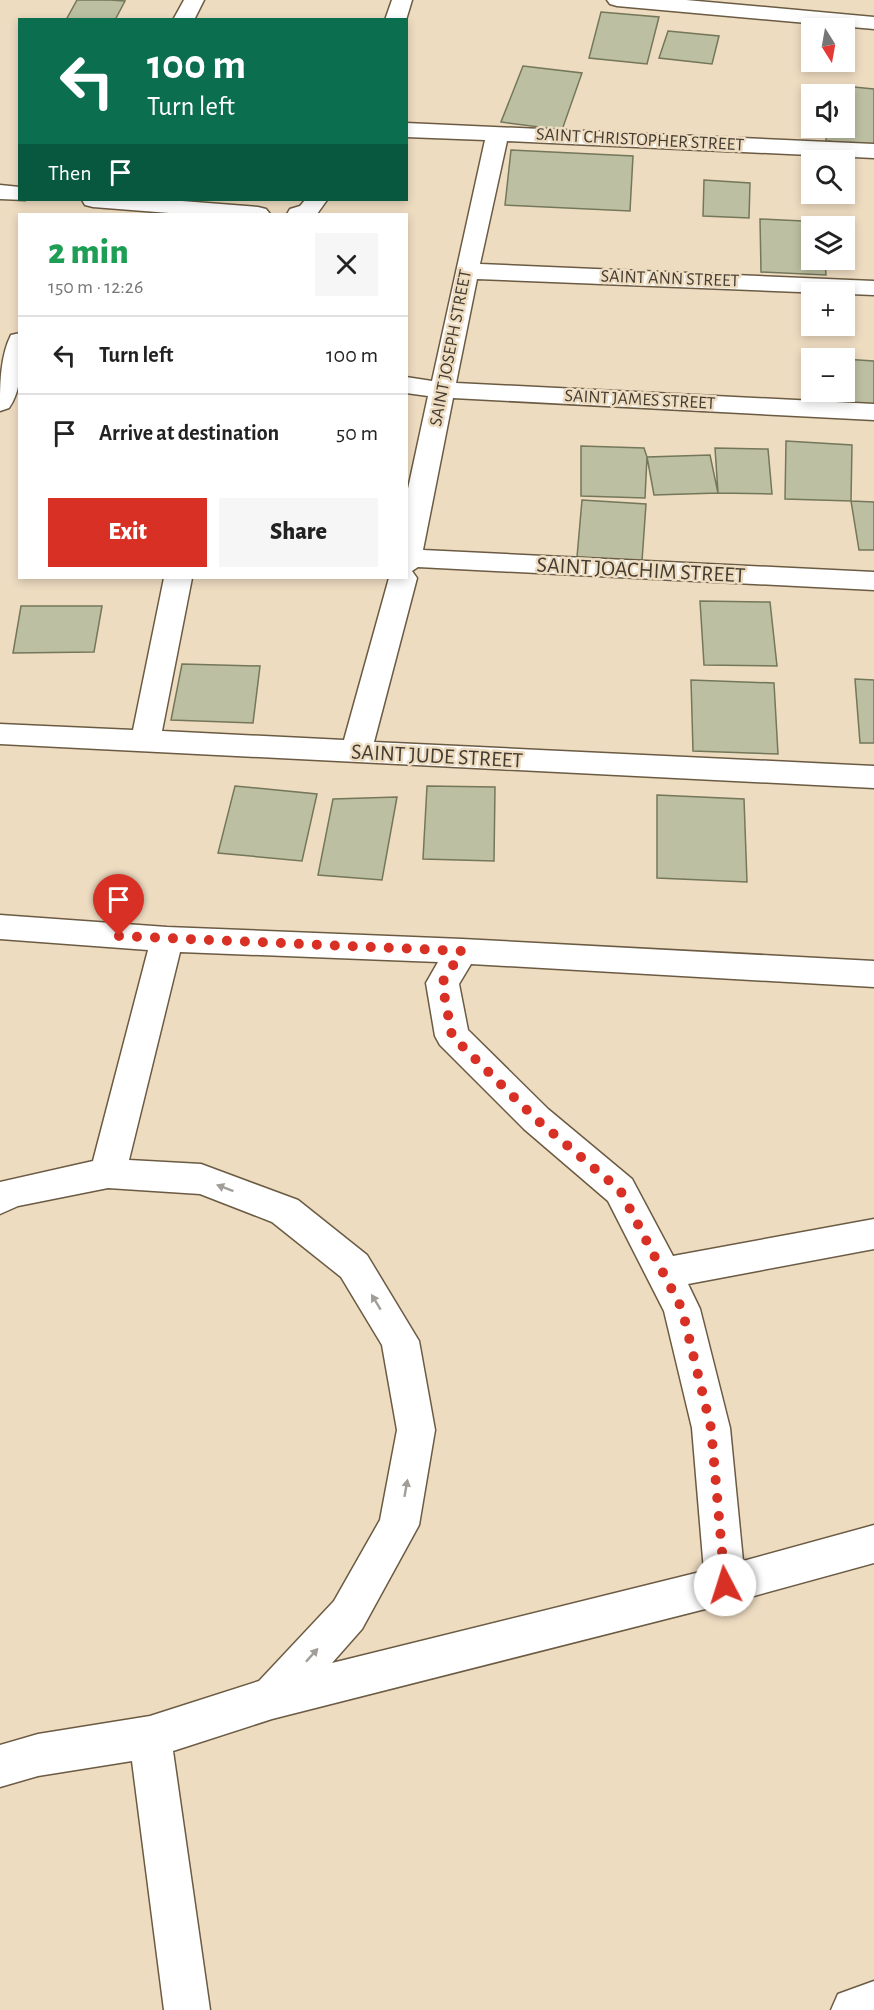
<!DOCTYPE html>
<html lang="en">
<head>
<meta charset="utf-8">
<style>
	body { margin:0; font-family:"Alegreya Sans",sans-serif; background:#f6f6f6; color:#222; height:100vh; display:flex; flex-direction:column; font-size:22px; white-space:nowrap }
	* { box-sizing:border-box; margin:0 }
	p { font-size:20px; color:#767676 }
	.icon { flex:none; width:33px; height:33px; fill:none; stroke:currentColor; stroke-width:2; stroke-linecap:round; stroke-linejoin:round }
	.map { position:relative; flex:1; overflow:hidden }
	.drawer { position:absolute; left:18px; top:213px; width:390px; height:366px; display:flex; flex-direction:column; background:#fff; border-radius:0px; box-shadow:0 3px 9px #0003 }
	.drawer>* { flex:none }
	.banner { position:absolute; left:18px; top:18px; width:390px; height:183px; border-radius:0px; box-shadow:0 3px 9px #0003; background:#0b6e4f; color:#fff; overflow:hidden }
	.needle { width:39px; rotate:169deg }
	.tools { position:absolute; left:801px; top:18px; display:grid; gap:12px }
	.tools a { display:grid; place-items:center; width:54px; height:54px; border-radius:0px; background:#fff; box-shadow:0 3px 9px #0003; font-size:30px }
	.pin { position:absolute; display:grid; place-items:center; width:51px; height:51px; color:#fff; margin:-62px -26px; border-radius:50% 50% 50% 0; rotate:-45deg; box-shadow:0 0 6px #0007 }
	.pin .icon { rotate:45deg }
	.me { position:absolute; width:66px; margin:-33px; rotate:355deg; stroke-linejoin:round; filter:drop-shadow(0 0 4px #0008) }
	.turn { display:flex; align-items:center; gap:21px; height:126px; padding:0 30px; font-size:27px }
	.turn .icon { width:78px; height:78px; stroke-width:2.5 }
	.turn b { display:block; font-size:42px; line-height:51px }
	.then { display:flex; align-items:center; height:57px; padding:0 30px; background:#0003; gap:12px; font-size:22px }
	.round { display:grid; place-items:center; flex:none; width:63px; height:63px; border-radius:0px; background:#f6f6f6 }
	.overview { display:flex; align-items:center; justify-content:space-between; height:102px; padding:0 30px }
	h1 { font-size:36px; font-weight:800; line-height:45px; color:#1e9e55 }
	.action { display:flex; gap:12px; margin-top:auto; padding:12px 30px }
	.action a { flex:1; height:69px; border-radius:0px; background:#d93025; color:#fff; font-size:24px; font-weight:800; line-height:69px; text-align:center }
	.action a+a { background:#f6f6f6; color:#222 }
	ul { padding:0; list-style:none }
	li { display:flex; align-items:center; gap:18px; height:78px; padding:0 30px; border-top:2px solid #e0e0e0 }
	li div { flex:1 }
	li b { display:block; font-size:22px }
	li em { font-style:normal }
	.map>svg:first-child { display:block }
	.building { fill:#bcbfa1; stroke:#74775a; stroke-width:1.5 }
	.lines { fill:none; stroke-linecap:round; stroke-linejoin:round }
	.street-casing { stroke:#6b5b43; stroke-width:3 }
	.street { fill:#fff; fill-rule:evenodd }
	.oneway { fill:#a19e98 }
	.route { stroke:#d93025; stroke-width:10; stroke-dasharray:0 18 }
	.labels { text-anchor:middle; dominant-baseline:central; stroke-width:5; stroke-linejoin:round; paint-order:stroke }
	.far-street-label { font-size:18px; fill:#433c31; stroke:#eedcc1 }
	.street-label { font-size:22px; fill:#433c31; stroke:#eedcc1 }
</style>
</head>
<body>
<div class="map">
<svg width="874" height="2010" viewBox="0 0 874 2010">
	<rect width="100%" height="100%" fill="#eedcc1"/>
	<path class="building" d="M77 0H110L125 1 115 20H66Z
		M601 12 659 17 647 64 589 58Z
		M668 31 719 36 712 64 659 58Z
		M523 66 582 73 562 130 501 122Z
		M834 85 874 89V146L826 141 827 128H844V94H832Z
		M511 150 633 156 630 211 505 205Z
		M704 180 750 183 749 218 703 216Z
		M760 219 823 222 824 226H812V260H825L826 275 761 272Z
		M844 359 874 361V404L813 400V392H844Z
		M786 441 852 445 851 501 785 499Z
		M581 446 644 448 647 457 645 498 581 496Z
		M715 448 768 449 772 494 718 493Z
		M710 455 718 493 654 495 647 457Z
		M582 500 646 504 642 561 577 557Z
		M851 501 874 502V550H859Z
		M700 601 770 602 777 666 704 665Z
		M21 606H102L94 652 13 653Z
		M182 664 260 666 253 723 171 720Z
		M855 679 874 680V743H860Z
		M691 680 774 683 778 754 693 751Z
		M235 786 317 794 302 861 218 853Z
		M427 786 495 787 494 861 423 859Z
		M657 795 744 799 747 882 657 878Z
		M397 797 382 880 318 875 333 799Z"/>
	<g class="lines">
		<g class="street-casing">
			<path id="street" d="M184 0H204L194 20H173Z
				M392 0H412L406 20H385Z
				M607 0H686L874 17V29L617 6 610 4Z
				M406 123 874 144V158L507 141 480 264 874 281V295L477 279 456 383 874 404V420L453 398 423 550 874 572V590L418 567 412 571 417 578 374 742 874 766V788L0 744V724L133 730 164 578H192L162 731 344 740 389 578H406V498L428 396 406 393V377L432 381 485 140 406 137Z
				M0 185 20 187V200H25L0 199Z
				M82 200H169L258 207 266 209 270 214H182L93 207 85 205Z
				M305 200H327L317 214H287L290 209 300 206Z
				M20 333C20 358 24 387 9 408L0 411C0 385 0 357 11 335Z
				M0 915 167 927 462 939 874 961V987L471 964 459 984 468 1030 548 1109 632 1179 673 1256 874 1219V1249L688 1284 700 1309 730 1428 743 1561 874 1525V1563L725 1604 272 1719 173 1751 210 2010H164L132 1761 38 1776 0 1787V1745L38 1734 150 1716 259 1681 334 1601 380 1520 397 1430 382 1345 341 1277 272 1222 200 1194 108 1188 18 1206 0 1214V1182L93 1161 148 950 0 939ZM180 952 438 962 426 983 435 1036 440 1045 524 1129 608 1201 664 1311 692 1428 704 1571 332 1663 362 1629 419 1525 435 1430 419 1341 367 1255 298 1200 201 1164 129 1160Z
				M874 1981V2010H831L838 1994Z"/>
		</g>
		<use href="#street" class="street"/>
	</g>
	<defs><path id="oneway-solid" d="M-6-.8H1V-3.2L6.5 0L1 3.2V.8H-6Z" transform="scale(1.5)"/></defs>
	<g class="oneway">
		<use href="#oneway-solid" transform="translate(225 1188) rotate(-159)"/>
		<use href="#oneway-solid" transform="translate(376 1302) rotate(-121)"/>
		<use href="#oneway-solid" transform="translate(406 1488) rotate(-80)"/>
		<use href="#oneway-solid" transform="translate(312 1655) rotate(-48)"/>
	</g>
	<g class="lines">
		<path class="route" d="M119 936 462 951 442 983 452 1036 536 1119 620 1190 682 1309 711 1428 725 1585"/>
	</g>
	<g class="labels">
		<g class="far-street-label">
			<text transform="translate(640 140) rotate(3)">SAINT CHRISTOPHER STREET</text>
			<text transform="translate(670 279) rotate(2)">SAINT ANN STREET</text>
			<text transform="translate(451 348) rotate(-79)">SAINT JOSEPH STREET</text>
			<text transform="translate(640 400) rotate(3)">SAINT JAMES STREET</text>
		</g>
		<g class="street-label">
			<text transform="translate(641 570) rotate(3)">SAINT JOACHIM STREET</text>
			<text transform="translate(437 756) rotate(3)">SAINT JUDE STREET</text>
		</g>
	</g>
</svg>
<div class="tools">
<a><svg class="needle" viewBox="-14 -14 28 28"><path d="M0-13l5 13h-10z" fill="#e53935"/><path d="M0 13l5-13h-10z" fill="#767676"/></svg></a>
<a><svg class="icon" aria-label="sound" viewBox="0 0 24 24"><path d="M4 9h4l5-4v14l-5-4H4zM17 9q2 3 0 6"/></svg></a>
<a><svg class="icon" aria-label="search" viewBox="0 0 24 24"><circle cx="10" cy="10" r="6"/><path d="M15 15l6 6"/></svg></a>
<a><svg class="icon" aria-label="layers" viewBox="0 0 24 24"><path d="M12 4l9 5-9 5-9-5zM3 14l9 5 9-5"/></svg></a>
<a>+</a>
<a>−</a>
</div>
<div class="pin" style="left:119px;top:936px;background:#d93025"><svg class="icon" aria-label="arrive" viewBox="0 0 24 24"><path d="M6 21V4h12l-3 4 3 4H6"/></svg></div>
<svg class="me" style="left:725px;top:1585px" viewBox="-20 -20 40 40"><circle r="19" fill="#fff"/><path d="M0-13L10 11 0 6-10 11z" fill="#d93025"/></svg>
<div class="banner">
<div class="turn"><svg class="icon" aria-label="left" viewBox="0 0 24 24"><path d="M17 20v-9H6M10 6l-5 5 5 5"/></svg><div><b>100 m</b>Turn left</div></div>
<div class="then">Then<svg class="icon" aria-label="arrive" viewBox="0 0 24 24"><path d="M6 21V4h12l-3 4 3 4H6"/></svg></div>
</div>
<section class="drawer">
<div class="overview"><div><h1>2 min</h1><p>150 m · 12:26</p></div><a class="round"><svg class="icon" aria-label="close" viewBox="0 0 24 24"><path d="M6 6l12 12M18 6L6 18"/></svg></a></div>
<ul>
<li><svg class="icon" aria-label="left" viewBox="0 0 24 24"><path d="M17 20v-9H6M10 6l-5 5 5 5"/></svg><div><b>Turn left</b></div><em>100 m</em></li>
<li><svg class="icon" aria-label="arrive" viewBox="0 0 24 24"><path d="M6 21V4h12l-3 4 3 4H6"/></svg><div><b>Arrive at destination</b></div><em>50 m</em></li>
</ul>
<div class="action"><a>Exit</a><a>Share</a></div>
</section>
</div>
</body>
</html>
